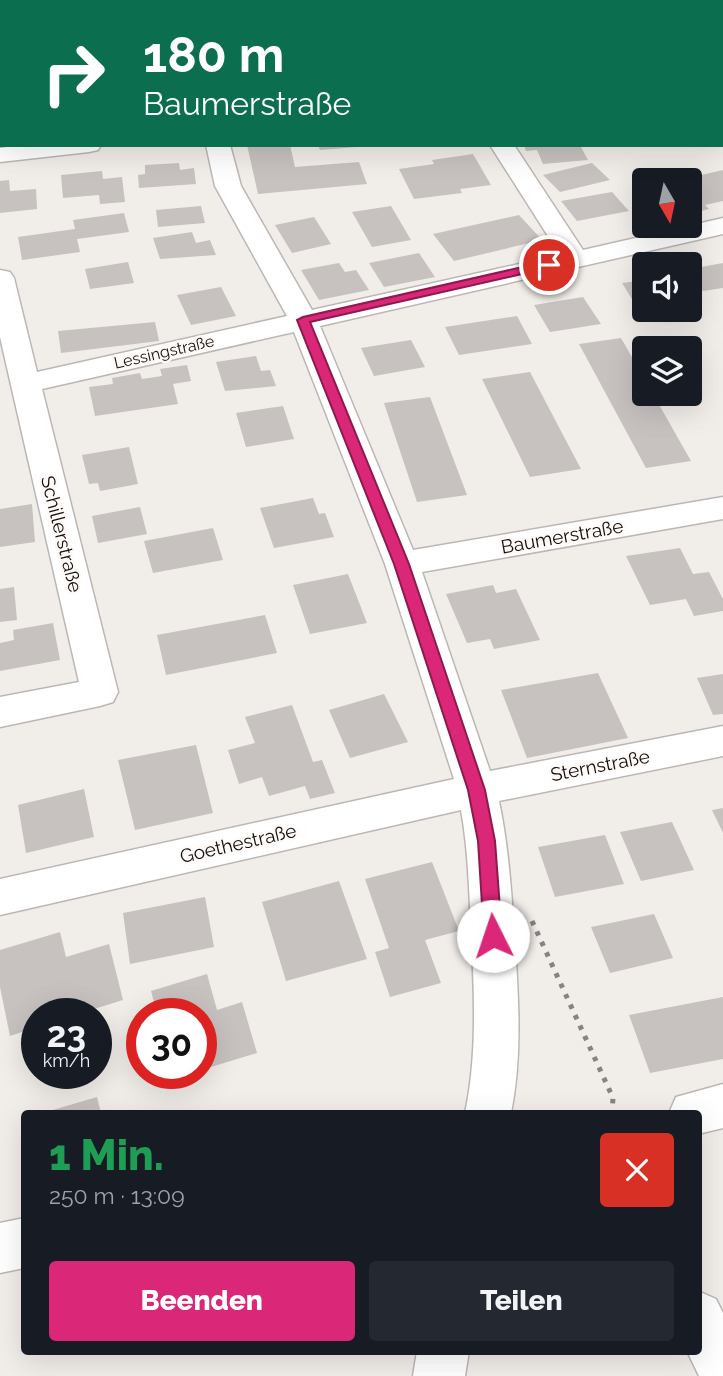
<!DOCTYPE html>
<html lang="de">
<head>
<meta charset="utf-8">
<style>
	body { margin:0; font-family:Raleway,sans-serif; background:#242831; color:#f1f3f6; height:100vh; display:flex; flex-direction:column; font-size:26px; white-space:nowrap }
	* { box-sizing:border-box; margin:0 }
	p { font-size:23px; color:#9ea1a6 }
	.icon { flex:none; width:38px; height:38px; fill:none; stroke:currentColor; stroke-width:2; stroke-linecap:round; stroke-linejoin:round }
	.map { position:relative; flex:1; overflow:hidden }
	.details { position:absolute; left:21px; top:1110px; width:681px; height:245px; display:flex; flex-direction:column; background:#171b24; border-radius:7px; box-shadow:0 7px 28px #0002 }
	.details>* { flex:none }
	.top-card { position:absolute; left:0px; top:0px; width:724px; height:147px; box-shadow:0 7px 28px #0002; background:#0b6e4f; color:#fff; overflow:hidden }
	.needle { width:46px; rotate:171deg }
	.tools { position:absolute; left:632px; top:168px; display:grid; gap:14px }
	.tools a { display:grid; place-items:center; width:70px; height:70px; border-radius:7px; background:#171b24; box-shadow:0 7px 28px #0002; font-size:35px }
	.speed { position:absolute; left:21px; top:998px; display:flex; gap:14px; font-size:35px; font-weight:700; text-align:center }
	.speed>* { display:grid; place-content:center; width:91px; height:91px; border-radius:50%; background:#171b24; box-shadow:0 7px 28px #0002; line-height:1 }
	.speed small { font-size:18px; font-weight:400 }
	.speed .limit { border:10px solid #d22; background:#fff; color:#111 }
	.pin { position:absolute; display:grid; place-items:center; width:60px; height:60px; color:#fff; margin:-30px; border:4px solid #fff; border-radius:50%; box-shadow:0 2px 7px #0007 }
	.me { position:absolute; width:77px; margin:-38px; rotate:356deg; stroke-linejoin:round; filter:drop-shadow(0 0 5px #0008) }
	.turn { display:flex; align-items:center; gap:24px; height:147px; padding:0 28px; font-size:32px }
	.turn .icon { width:91px; height:91px; stroke-width:2.5 }
	.turn b { display:block; font-size:49px; line-height:60px }
	.round { display:grid; place-items:center; flex:none; width:74px; height:74px; border-radius:7px; background:#242831 }
	.headline { display:flex; align-items:center; justify-content:space-between; height:119px; padding:0 28px }
	h1 { font-size:42px; font-weight:800; line-height:52px; color:#1e9e55 }
	.button { display:flex; gap:14px; margin-top:auto; padding:14px 28px }
	.button a { flex:1; height:80px; border-radius:7px; background:#db2777; color:#fff; font-size:28px; font-weight:800; line-height:80px; text-align:center }
	.button a+a { background:#242831; color:#f1f3f6 }
	.map>svg:first-child { display:block }
	.building { fill:#c7c2bf }
	.lines { fill:none; stroke-linecap:round; stroke-linejoin:round }
	.street-casing { stroke:#bcb7b4; stroke-width:3 }
	.secondary-casing { stroke:#bcb7b4; stroke-width:4 }
	.path { stroke:#868380; stroke-width:5; stroke-dasharray:4.5 7; stroke-linecap:butt }
	.street { fill:#fff; fill-rule:evenodd }
	.secondary { fill:#fff; fill-rule:evenodd }
	.route { fill:#db2777; stroke:#8e194d; stroke-width:2 }
	.labels { text-anchor:middle; dominant-baseline:central; stroke-width:5; stroke-linejoin:round; paint-order:stroke }
	.far-street-label { font-size:16px; fill:#12100f; stroke:#fffaf7 }
	.street-label { font-size:19px; fill:#12100f; stroke:#fffaf7 }
</style>
</head>
<body>
<div class="map">
<svg width="723" height="1376" viewBox="0 0 723 1376">
	<rect width="100%" height="100%" fill="#f1ede9"/>
	<path class="building" d="M247 145H290L295 167 359 162 367 184 258 194Z
		M318 145H357V147L320 150Z
		M524 145 581 147 588 160 543 164 537 150 526 151Z
		M473 154 491 185 460 189 462 193 414 199 399 169 434 164 432 160Z
		M179 163 180 170 194 168 196 184 139 188 138 175 145 174V165Z
		M592 163 610 180 560 192 543 175Z
		M723 170V201L705 205 709 209 690 214V180L684 179Z
		M102 171 103 179 122 177 125 202 100 204 99 195 63 198 61 175Z
		M9 180 10 191 36 189 37 209 0 213V181Z
		M612 192 629 211 577 221 561 201Z
		M201 206 205 223 158 227 156 210Z
		M391 206 411 240 372 247 352 212Z
		M124 213 129 232 77 239 80 252 22 260 18 237 75 229 73 220Z
		M519 215 542 240 454 261 433 234Z
		M314 217 331 244 292 253 275 225Z
		M192 232 196 243 210 240 216 255 160 259 153 238Z
		M419 253 435 277 384 287 369 263Z
		M128 262 134 283 90 289 85 269Z
		M339 263 345 272 356 270 369 290 319 300 301 270Z
		M723 263V288L703 291 690 273V269Z
		M644 280V308L638 309 622 283Z
		M221 287 236 316 191 325 177 295Z
		M583 297 601 324 550 332 534 305Z
		M517 316 532 344 459 355 445 327Z
		M155 322 159 341 61 353 58 331Z
		M621 338 644 378V394H653L691 461 646 468 579 344Z
		M411 340 425 367 374 376 361 348Z
		M256 356 261 371 270 370 276 386 225 391 216 362Z
		M187 365 191 381 173 384 178 404 95 416 89 387 113 384 112 378 140 373 142 379 162 376 160 369Z
		M530 372 572 452 581 469 530 477 482 379Z
		M430 397 467 495 417 502 384 403Z
		M283 406 294 439 246 447 236 413Z
		M129 447 138 484 100 491 98 483 89 484 82 455Z
		M313 498 319 514 325 513 334 537 274 548 260 508Z
		M32 504 35 542 0 547V509Z
		M140 507 147 534 98 543 92 516Z
		M213 528 223 560 153 573 144 541Z
		M680 548 693 574 709 572 723 599V611L694 616 686 599 650 605 626 556Z
		M348 574 367 623 310 634 293 585Z
		M493 585 496 593 516 589 540 640 494 649 490 639 467 643 446 594Z
		M14 587 17 620 0 622V589Z
		M265 615 277 653 166 675 157 635Z
		M53 623 60 660 0 671V643L14 640 13 630Z
		M598 673 628 738 527 758 501 690Z
		M723 674V714L713 715 697 678Z
		M384 694 408 742 350 758 329 710Z
		M292 705 313 762 322 760 335 793 310 799 305 786 269 796 262 777 239 784 228 750 255 743 245 717Z
		M196 745 213 813 135 830 118 760Z
		M84 789 94 837 26 853 18 805Z
		M723 808V833L712 810Z
		M672 822 694 870 641 881 620 832Z
		M605 835 624 884 555 897 538 847Z
		M432 862 459 931 425 940 441 983 390 997 375 952 389 948 365 879Z
		M339 881 367 959 286 981 262 902Z
		M205 897 214 947 130 964 123 913Z
		M654 914 673 958 610 973 591 927Z
		M60 932 66 957 109 944 123 1000 81 1013H37V1027L10 1036 0 987V950Z
		M207 974 217 1010 242 1002 257 1053 201 1070V1013H157L151 991Z
		M723 997V1059L650 1073 629 1015Z
		M97 1097 101 1113H46V1112Z"/>
	<g class="lines">
		<g class="street-casing">
			<path id="street" d="M214 0H234V2H214Z
				M22 145H101L98 150 89 152 0 162V148Z
				M206 145H230L241 186 312 310 560 255 490 145H514L583 250 723 218V234L320 326 413 550 723 497V519L422 572 490 771 723 726V756L499 801C508 844 511 887 514 930 518 990 523 1054 511 1113H465C478 1053 474 988 471 927 469 887 468 848 461 810L0 915V879L454 779 385 564 294 332 42 389 118 692 113 702 100 706 0 727V697L79 682 0 337V270L10 272 14 278 37 372 287 316 215 186Z
				M723 1084V1128L698 1134V1113H669L676 1097Z
				M24 1218V1268L0 1273V1223Z
				M698 1291 716 1299 723 1313V1376H699L687 1351H698Z
				M417 1351H469L465 1376H413Z"/>
		</g>
		<g class="secondary-casing">
			<path id="secondary" d="M93 0H126L92 2Z
				M2 9V23L0 24V10Z"/>
		</g>
		<path class="path" d="M532 921 613 1098 612 1113"/>
		<use href="#street" class="street"/>
		<use href="#secondary" class="secondary"/>
	</g>
	<path class="route" d="M549 261 553 262V267L310 322 409 564 485 790 495 841 502 936 499 941 493 944 486 941 484 936 478 841 468 790 394 564 297 320 303 317Z"/>
	<g class="labels">
		<g class="far-street-label">
			<text transform="translate(164 352) rotate(-13)">Lessingstraße</text>
		</g>
		<g class="street-label">
			<text transform="translate(62 534) rotate(76)">Schillerstraße</text>
			<text transform="translate(562 536) rotate(-10)">Baumerstraße</text>
			<text transform="translate(600 765) rotate(-11)">Sternstraße</text>
			<text transform="translate(238 843) rotate(-13)">Goethestraße</text>
		</g>
	</g>
</svg>
<div class="tools">
<a><svg class="needle" viewBox="-14 -14 28 28"><path d="M0-13l5 13h-10z" fill="#e53935"/><path d="M0 13l5-13h-10z" fill="#9ea1a6"/></svg></a>
<a><svg class="icon" aria-label="sound" viewBox="0 0 24 24"><path d="M4 9h4l5-4v14l-5-4H4zM17 9q2 3 0 6"/></svg></a>
<a><svg class="icon" aria-label="layers" viewBox="0 0 24 24"><path d="M12 4l9 5-9 5-9-5zM3 14l9 5 9-5"/></svg></a>
</div>
<div class="speed"><div>23<small>km/h</small></div><div class="limit">30</div></div>
<div class="pin" style="left:549px;top:265px;background:#d93025"><svg class="icon" aria-label="arrive" viewBox="0 0 24 24"><path d="M6 21V4h12l-3 4 3 4H6"/></svg></div>
<svg class="me" style="left:493px;top:936px" viewBox="-20 -20 40 40"><circle r="19" fill="#fff"/><path d="M0-13L10 11 0 6-10 11z" fill="#db2777"/></svg>
<div class="top-card">
<div class="turn"><svg class="icon" aria-label="right" viewBox="0 0 24 24"><path d="M7 20v-9h11M14 6l5 5-5 5"/></svg><div><b>180 m</b>Baumerstraße</div></div>
</div>
<section class="details">
<div class="headline"><div><h1>1 Min.</h1><p>250 m · 13:09</p></div><a class="round" style="background:#d93025;color:#fff"><svg class="icon" aria-label="close" viewBox="0 0 24 24"><path d="M6 6l12 12M18 6L6 18"/></svg></a></div>
<div class="button"><a>Beenden</a><a>Teilen</a></div>
</section>
</div>
</body>
</html>
